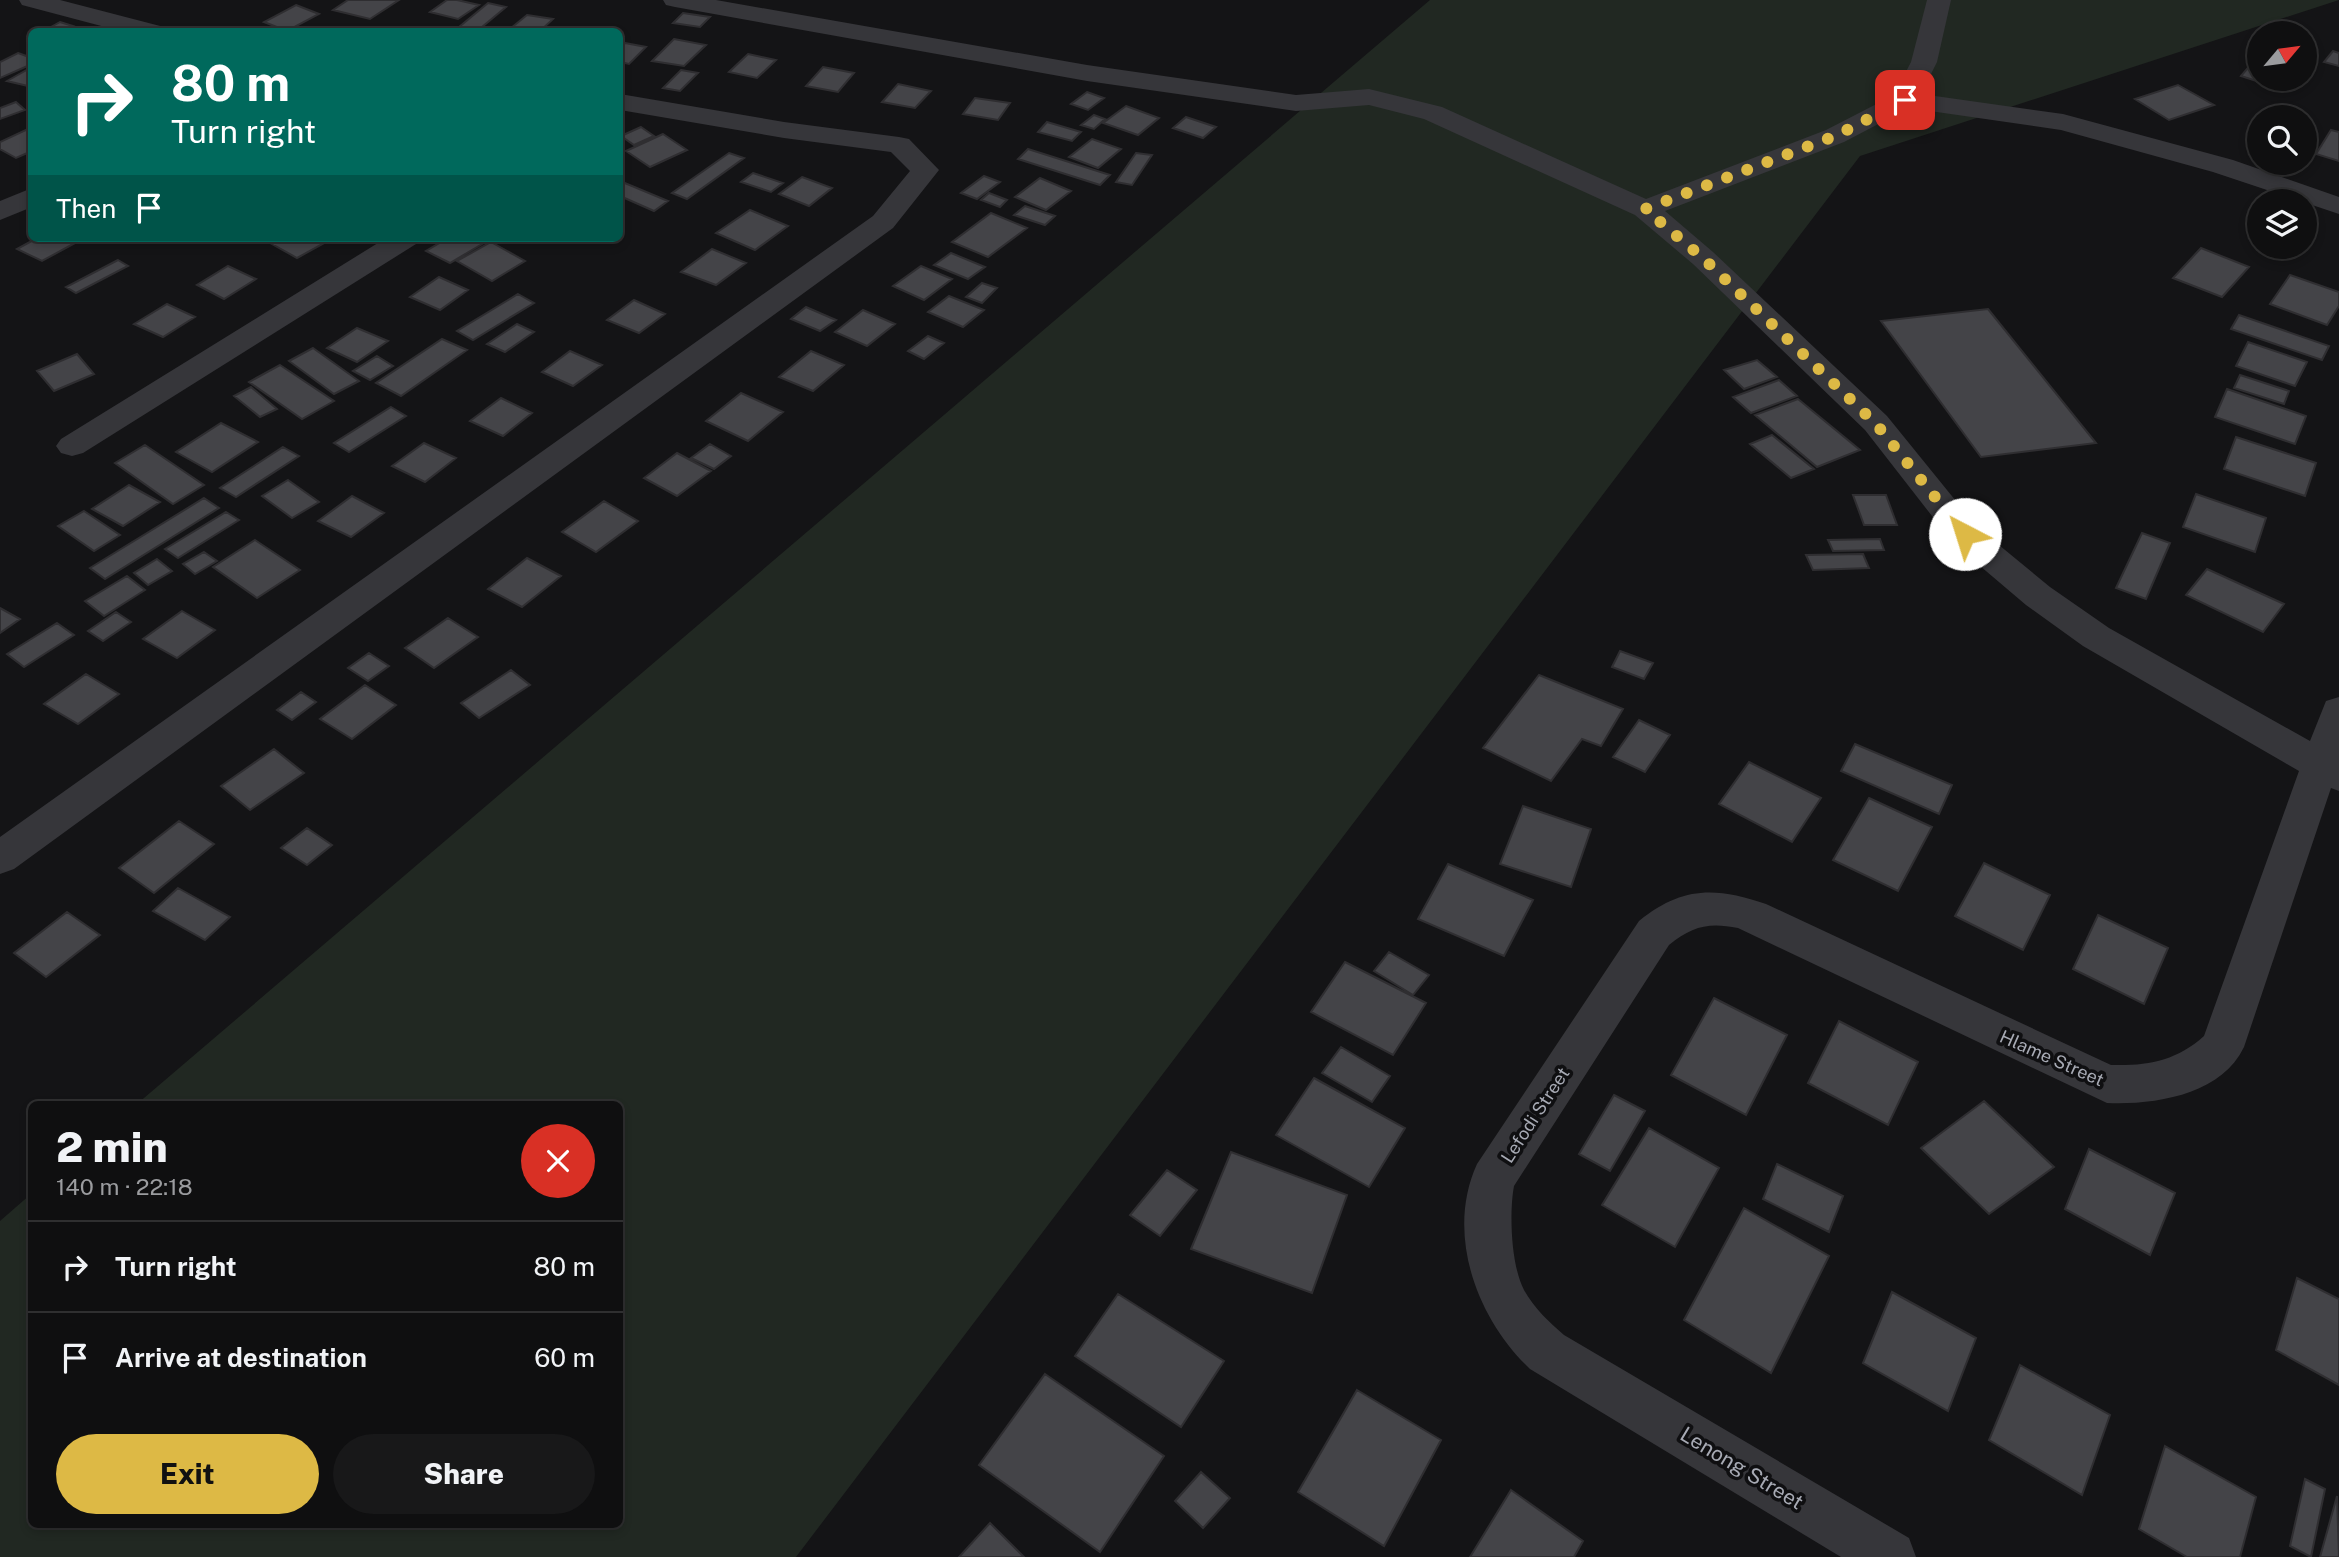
<!DOCTYPE html>
<html lang="en">
<head>
<meta charset="utf-8">
<style>
	body { margin:0; font-family:"Public Sans",sans-serif; background:#181819; color:#f1f3f6; height:100vh; display:flex; flex-direction:column; font-size:26px; white-space:nowrap }
	* { box-sizing:border-box; margin:0 }
	p { font-size:23px; color:#9b9c9f }
	.icon { flex:none; width:38px; height:38px; fill:none; stroke:currentColor; stroke-width:2; stroke-linecap:round; stroke-linejoin:round }
	.map { position:relative; flex:1; overflow:hidden }
	.details { position:absolute; left:28px; top:1101px; width:595px; height:427px; display:flex; flex-direction:column; background:#0f0f10; border-radius:10px; box-shadow:0 4px 10px #0003,0 0 0 2px #2f2f30 }
	.details>* { flex:none }
	.guide { position:absolute; left:28px; top:28px; width:595px; height:214px; border-radius:10px; box-shadow:0 4px 10px #0003,0 0 0 2px #2f2f30; background:#00695c; color:#fff; overflow:hidden }
	.needle { width:46px; rotate:61deg }
	.tools { position:absolute; left:2247px; top:21px; display:grid; gap:14px }
	.tools a { display:grid; place-items:center; width:70px; height:70px; border-radius:50%; background:#0f0f10; box-shadow:0 4px 10px #0003,0 0 0 2px #2f2f30; font-size:35px }
	.pin { position:absolute; display:grid; place-items:center; width:60px; height:60px; color:#fff; margin:-30px; border-radius:14px; box-shadow:0 4px 10px #0006 }
	.me { position:absolute; width:77px; margin:-38px; rotate:320deg; stroke-linejoin:round; filter:drop-shadow(0 0 5px #0008) }
	.turn { display:flex; align-items:center; gap:24px; height:147px; padding:0 28px; font-size:32px }
	.turn .icon { width:91px; height:91px; stroke-width:2.5 }
	.turn b { display:block; font-size:49px; line-height:60px }
	.then { display:flex; align-items:center; height:66px; padding:0 28px; background:#0003; gap:14px; font-size:26px }
	.round { display:grid; place-items:center; flex:none; width:74px; height:74px; border-radius:37px; background:#181819 }
	.summary { display:flex; align-items:center; justify-content:space-between; height:119px; padding:0 28px }
	h1 { font-size:42px; font-weight:800; line-height:52px }
	.button { display:flex; gap:14px; margin-top:auto; padding:14px 28px }
	.button a { flex:1; height:80px; border-radius:42px; background:#ddb945; color:#111; font-size:28px; font-weight:800; line-height:80px; text-align:center }
	.button a+a { background:#181819; color:#f1f3f6 }
	ul { padding:0; list-style:none }
	li { display:flex; align-items:center; gap:21px; height:91px; padding:0 28px; border-top:2px solid #2f2f30 }
	li div { flex:1 }
	li b { display:block; font-size:26px }
	li em { font-style:normal }
	.map>svg:first-child { display:block }
	.green { fill:#212822 }
	.building { fill:#444448; stroke:#2f2e31; stroke-width:2 }
	.lines { fill:none; stroke-linecap:round; stroke-linejoin:round }
	.minor { fill:#36363a; fill-rule:evenodd }
	.route { stroke:#ddb945; stroke-width:12; stroke-dasharray:0 21.6 }
	.labels { text-anchor:middle; dominant-baseline:central; stroke-width:7; stroke-linejoin:round; paint-order:stroke }
	.street-label { font-size:18px; fill:#a7aab4; stroke:#0f0f11 }
	.near-street-label { font-size:21px; fill:#a7aab4; stroke:#0f0f11 }
</style>
</head>
<body>
<div class="map">
<svg width="2339" height="1557" viewBox="0 0 2339 1557">
	<rect width="100%" height="100%" fill="#141416"/>
	<path class="green" d="M1430 0H2339L1860 156 796 1557H0V1221L31 1194 32 1524H620V1104H137Z"/>
	<path class="building" d="M348 0H399L370 19 333 10Z
		M447 0H457L479 5 458 19 430 12Z
		M488 3 506 7 476 32H453Z
		M296 5 319 14 287 31 264 22Z
		M683 13 710 17 700 27 673 23Z
		M527 15 553 19 539 32 511 28Z
		M60 22 73 26 62 32H42Z
		M674 39 706 45 684 66 652 61Z
		M625 43 646 47 629 64 620 62V48Z
		M2333 51 2339 53V66L2324 62Z
		M18 53 32 58V64L0 78V62Z
		M748 54 776 60 757 78 729 72Z
		M2257 57 2259 79H2282L2275 87 2241 76Z
		M32 67V87L7 81Z
		M823 67 854 73 838 92 806 86Z
		M681 70 698 73 680 91 663 88Z
		M898 84 931 91 915 108 882 102Z
		M2178 85 2214 105 2169 120 2135 99Z
		M1087 92 1104 98 1088 110 1071 104Z
		M975 98 1010 103 998 120 963 114Z
		M16 102 25 110 0 119V108Z
		M1126 106 1159 118 1138 135 1103 123Z
		M1094 115 1105 119 1094 129 1081 125Z
		M1186 117 1216 127 1203 138 1173 128Z
		M1047 122 1081 132 1072 141 1038 132Z
		M641 127 654 136 634 145 621 136Z
		M30 128 32 151 16 158 0 149V142Z
		M2331 130 2339 132V161L2316 154Z
		M663 134 687 150 650 167 626 151Z
		M1092 139 1121 149 1098 168 1069 157Z
		M1028 149 1110 175 1100 185 1018 159Z
		M729 153 744 158 687 199 672 193Z
		M1136 153 1152 155 1132 185 1116 182Z
		M753 173 783 183 771 192 741 182Z
		M984 176 1000 182 977 199 961 193Z
		M802 177 832 188 809 206 779 194Z
		M1040 178 1071 191 1046 210 1015 197Z
		M620 181 668 201 654 211 620 196Z
		M989 193 1007 200 1000 207 981 200Z
		M1025 206 1055 216 1045 225 1014 215Z
		M750 210 788 226 755 250 716 233Z
		M991 213 1027 228 988 257 952 242Z
		M37 238H64L75 243 42 261 17 249Z
		M283 238H323L328 241 297 258 272 244Z
		M448 238H486L489 240 450 263 426 251Z
		M491 242 525 261 492 281 457 261Z
		M2201 248 2249 267 2222 297 2173 278Z
		M712 249 746 263 716 285 681 272Z
		M951 253 985 267 968 279 934 265Z
		M118 260 128 266 76 293 66 287Z
		M228 266 256 279 224 299 197 285Z
		M921 266 952 279 924 300 893 286Z
		M2290 275 2339 292V306L2327 325 2270 304Z
		M439 277 468 290 440 310 410 297Z
		M982 283 997 288 982 303 966 297Z
		M518 294 534 303 473 340 457 331Z
		M949 296 984 310 963 327 928 312Z
		M634 300 665 314 639 333 607 320Z
		M167 304 195 317 163 337 134 324Z
		M806 307 836 320 820 331 791 319Z
		M1988 309 2096 443 1981 457 1881 321Z
		M863 310 895 324 867 346 835 332Z
		M2239 315 2329 346 2322 360 2231 329Z
		M517 324 534 332 505 352 487 344Z
		M357 328 388 341 357 362 327 348Z
		M928 336 944 343 924 359 908 351Z
		M442 339 467 350 401 396 376 383Z
		M2248 342 2307 362 2295 386 2236 366Z
		M313 348 359 381 334 394 289 361Z
		M570 351 602 365 573 386 542 372Z
		M811 351 844 365 813 391 779 377Z
		M77 354 94 374 54 391 37 371Z
		M377 356 393 366 370 380 353 371Z
		M1757 360 1777 377 1744 389 1724 370Z
		M280 365 334 401 302 419 249 382Z
		M2240 375 2289 391 2284 404 2234 388Z
		M1779 380 1797 396 1751 413 1733 397Z
		M251 387 277 409 260 417 234 396Z
		M2227 389 2306 416 2295 444 2215 417Z
		M741 393 783 412 748 441 706 421Z
		M501 398 532 413 503 436 470 421Z
		M1798 399 1860 450 1817 467 1755 415Z
		M391 407 406 416 349 452 334 443Z
		M221 423 258 442 212 472 176 452Z
		M1772 435 1814 469 1791 478 1750 444Z
		M2236 437 2316 463 2305 496 2224 469Z
		M424 443 456 458 425 482 392 466Z
		M710 444 731 456 714 469 691 458Z
		M145 445 204 485 173 504 115 463Z
		M283 447 299 456 236 497 220 488Z
		M677 453 711 471 677 496 644 478Z
		M288 480 319 502 292 518 262 496Z
		M129 485 160 502 123 526 92 509Z
		M2196 494 2266 518 2255 552 2183 527Z
		M1853 495H1886L1897 525H1864Z
		M352 496 384 513 351 537 318 521Z
		M204 498 219 508 105 579 90 568Z
		M604 501 638 521 596 552 562 532Z
		M84 511 120 535 94 551 58 526Z
		M226 512 239 520 178 558 165 549Z
		M2142 533 2170 543 2146 599 2116 588Z
		M1880 539 1884 550 1833 551 1828 540Z
		M255 540 300 570 257 598 213 567Z
		M204 552 217 561 195 574 183 564Z
		M1863 554 1869 568 1813 570 1806 555Z
		M527 558 561 576 522 607 488 589Z
		M157 559 172 571 148 585 134 573Z
		M2207 569 2284 604 2263 632 2186 595Z
		M127 576 145 590 104 616 85 601Z
		M0 608 20 619 0 633Z
		M182 611 215 630 177 658 143 639Z
		M116 612 131 622 103 641 88 631Z
		M448 618 478 637 434 668 405 648Z
		M57 623 74 635 24 667 7 654Z
		M1620 651 1653 663 1644 679 1612 667Z
		M369 653 389 666 368 681 348 668Z
		M511 670 530 685 479 718 461 703Z
		M86 674 119 694 78 724 44 704Z
		M1539 675 1623 709 1601 746 1582 739 1551 781 1483 748Z
		M365 685 396 705 352 739 320 719Z
		M301 692 316 702 292 720 277 710Z
		M1639 720 1670 735 1645 772 1613 757Z
		M1855 744 1952 785 1939 814 1841 771Z
		M274 749 304 773 250 810 221 786Z
		M1749 762 1821 798 1792 842 1719 804Z
		M1869 798 1932 827 1898 891 1833 860Z
		M1523 806 1591 829 1571 887 1500 864Z
		M179 821 214 844 154 893 119 868Z
		M307 828 332 845 307 865 281 848Z
		M1984 863 2050 895 2023 950 1955 916Z
		M1448 864 1533 900 1504 956 1418 919Z
		M178 888 230 917 205 940 153 911Z
		M67 912 100 935 46 977 14 953Z
		M2098 915 2168 948 2144 1004 2073 969Z
		M1389 952 1429 975 1413 995 1374 971Z
		M1345 962 1426 1003 1393 1055 1311 1012Z
		M1714 998 1787 1035 1746 1115 1671 1075Z
		M1839 1021 1918 1062 1888 1125 1808 1083Z
		M1341 1047 1390 1076 1372 1102 1322 1073Z
		M1314 1078 1405 1128 1369 1187 1276 1135Z
		M1614 1095 1645 1111 1610 1171 1579 1154Z
		M1984 1101 2054 1167 1989 1214 1921 1148Z
		M1649 1128 1719 1168 1675 1247 1602 1205Z
		M2089 1149 2175 1193 2150 1255 2065 1209Z
		M1231 1152 1347 1195 1312 1293 1191 1249Z
		M1777 1164 1843 1196 1829 1232 1763 1199Z
		M1167 1170 1197 1190 1160 1236 1130 1215Z
		M1744 1208 1829 1256 1771 1373 1684 1320Z
		M2297 1278 2339 1299V1385L2276 1350Z
		M1892 1292 1976 1338 1948 1411 1863 1363Z
		M1118 1294 1224 1361 1181 1427 1075 1356Z
		M2020 1365 2110 1415 2082 1495 1989 1440Z
		M1045 1374 1164 1456 1100 1552 979 1465Z
		M1357 1390 1441 1440 1384 1546 1298 1492Z
		M2165 1446 2256 1497 2240 1557H2187L2139 1529Z
		M1201 1472 1230 1498 1203 1528 1175 1501Z
		M2305 1479 2325 1489 2311 1557 2290 1546Z
		M1511 1490 1583 1541 1574 1557H1470Z
		M2337 1496 2339 1557H2320Z
		M990 1523 1024 1557H959Z"/>
	<g class="lines">
		<path class="minor" d="M19 0H60L164 27 167 32H124L22 5Z
			M663 0H716L1087 65 1296 95 1369 89 1442 107 1646 199 1826 130 1894 95 1911 62 1927 0H1951L1937 62 1921 94 2063 114 2233 160 2339 197V214L2213 172 2061 130 1909 108 1844 142 1665 211 1713 252 1887 416 1977 527 2050 587 2109 628 2310 741 2326 701 2339 697V791L2331 788 2244 1047C2221 1095 2155 1105 2107 1103L1738 928C1709 922 1692 926 1669 945L1514 1186C1509 1213 1511 1265 1524 1290 1534 1308 1549 1322 1564 1335L1909 1538 1916 1557H1841L1530 1369C1477 1319 1445 1234 1477 1164L1639 921C1682 886 1716 887 1766 904L2111 1065C2148 1066 2176 1061 2204 1036L2299 771 2083 646 2026 605 1953 543 1865 430 1693 264 1635 215 1424 119 1369 105 1296 111 1087 81 675 7 666 5Z
			M620 94 784 122 899 137 909 139 939 170 893 228 14 869 0 874V837L873 216 910 171 891 152 784 138 620 110Z
			M32 188V207L0 220V201Z
			M386 238H420L416 244 83 453 72 456 61 453 56 446 61 439Z"/>
	</g>
	<g class="lines">
		<path class="route" d="M1905 100 1835 136 1645 209 1703 258 1876 424 1965 534"/>
	</g>
	<g class="labels">
		<g class="street-label">
			<text transform="translate(2052 1058) rotate(24)">Hlame Street</text>
			<text transform="translate(1535 1115) rotate(-57)">Lefodi Street</text>
		</g>
		<g class="near-street-label">
			<text transform="translate(1742 1468) rotate(31)">Lenong Street</text>
		</g>
	</g>
</svg>
<div class="tools">
<a><svg class="needle" viewBox="-14 -14 28 28"><path d="M0-13l5 13h-10z" fill="#e53935"/><path d="M0 13l5-13h-10z" fill="#9b9c9f"/></svg></a>
<a><svg class="icon" aria-label="search" viewBox="0 0 24 24"><circle cx="10" cy="10" r="6"/><path d="M15 15l6 6"/></svg></a>
<a><svg class="icon" aria-label="layers" viewBox="0 0 24 24"><path d="M12 4l9 5-9 5-9-5zM3 14l9 5 9-5"/></svg></a>
</div>
<div class="pin" style="left:1905px;top:100px;background:#d93025"><svg class="icon" aria-label="arrive" viewBox="0 0 24 24"><path d="M6 21V4h12l-3 4 3 4H6"/></svg></div>
<svg class="me" style="left:1965px;top:534px" viewBox="-20 -20 40 40"><circle r="19" fill="#fff"/><path d="M0-13L10 11 0 6-10 11z" fill="#ddb945"/></svg>
<div class="guide">
<div class="turn"><svg class="icon" aria-label="right" viewBox="0 0 24 24"><path d="M7 20v-9h11M14 6l5 5-5 5"/></svg><div><b>80 m</b>Turn right</div></div>
<div class="then">Then<svg class="icon" aria-label="arrive" viewBox="0 0 24 24"><path d="M6 21V4h12l-3 4 3 4H6"/></svg></div>
</div>
<section class="details">
<div class="summary"><div><h1>2 min</h1><p>140 m · 22:18</p></div><a class="round" style="background:#d93025;color:#fff"><svg class="icon" aria-label="close" viewBox="0 0 24 24"><path d="M6 6l12 12M18 6L6 18"/></svg></a></div>
<ul>
<li><svg class="icon" aria-label="right" viewBox="0 0 24 24"><path d="M7 20v-9h11M14 6l5 5-5 5"/></svg><div><b>Turn right</b></div><em>80 m</em></li>
<li><svg class="icon" aria-label="arrive" viewBox="0 0 24 24"><path d="M6 21V4h12l-3 4 3 4H6"/></svg><div><b>Arrive at destination</b></div><em>60 m</em></li>
</ul>
<div class="button"><a>Exit</a><a>Share</a></div>
</section>
</div>
</body>
</html>
